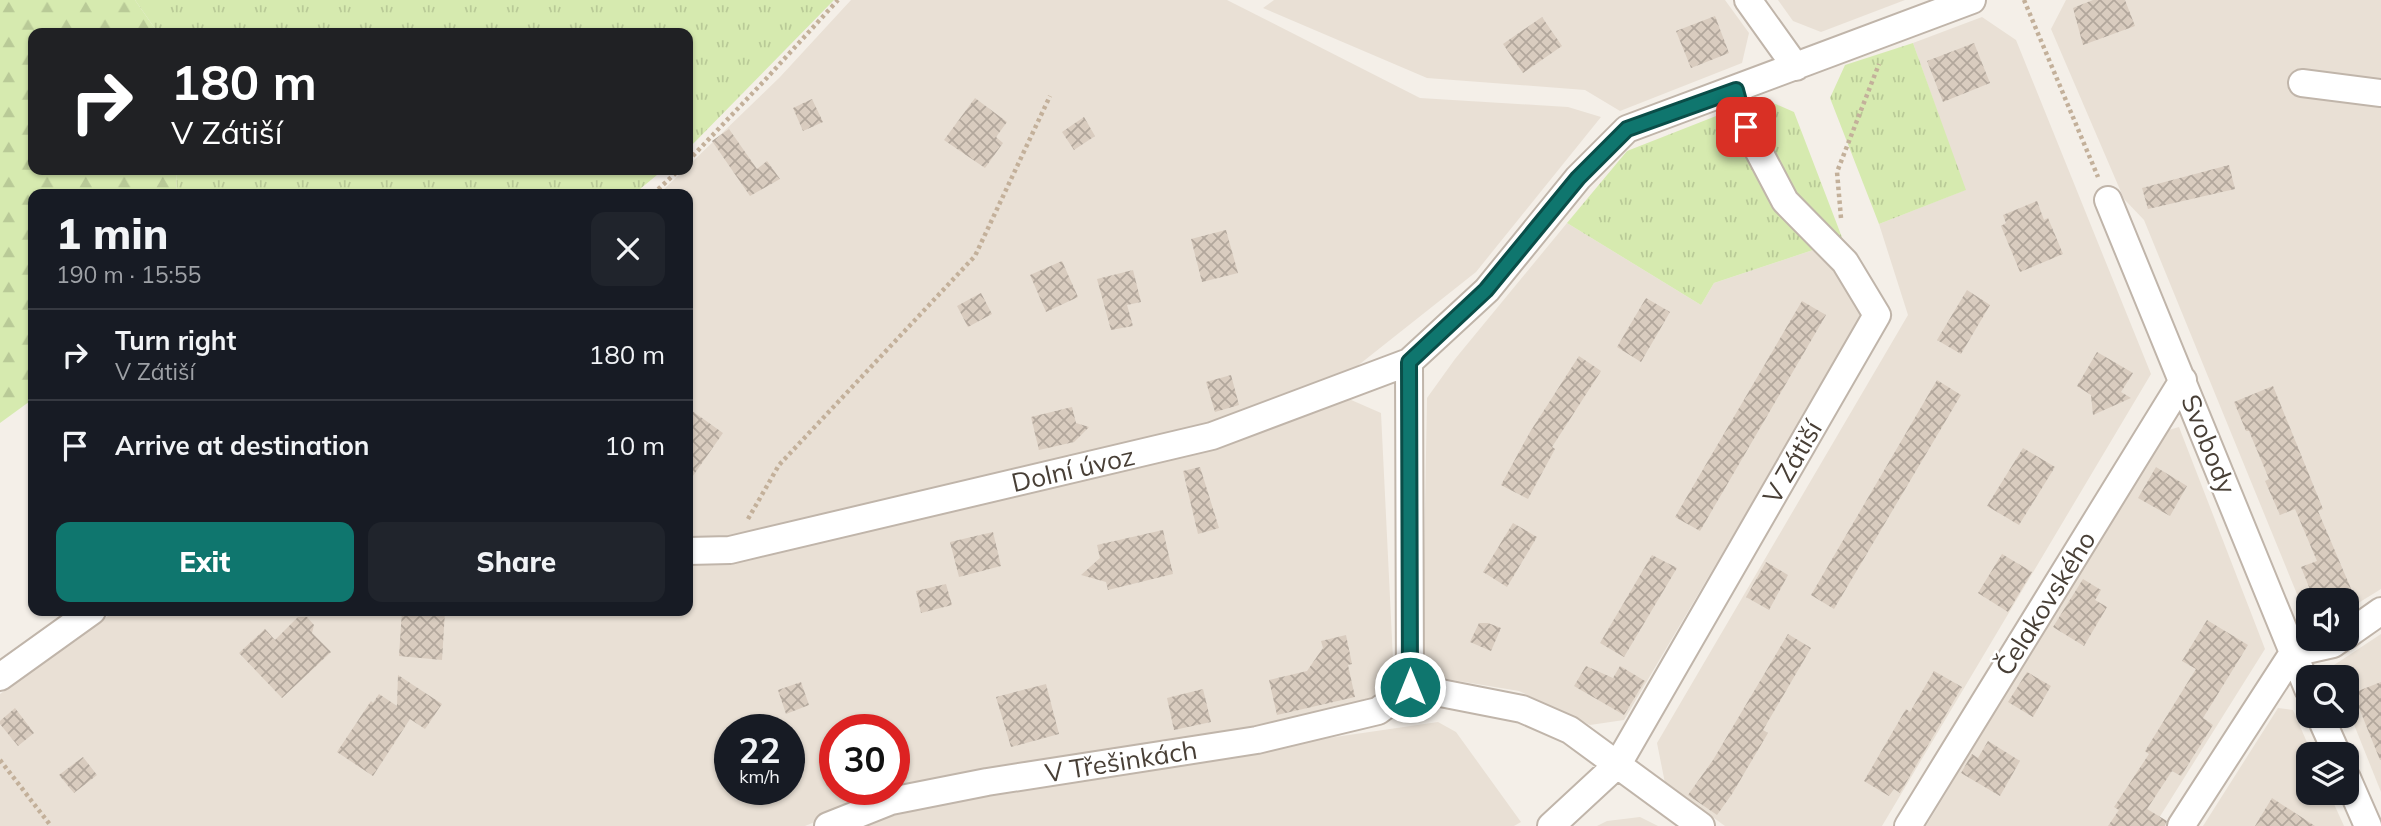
<!DOCTYPE html>
<html lang="en">
<head>
<meta charset="utf-8">
<style>
	body { margin:0; font-family:Mulish,sans-serif; background:#20242c; color:#f1f3f6; height:100vh; display:flex; flex-direction:column; font-size:26px; white-space:nowrap }
	* { box-sizing:border-box; margin:0 }
	p { font-size:23px; color:#9ea1a6 }
	.icon { flex:none; width:38px; height:38px; fill:none; stroke:currentColor; stroke-width:2; stroke-linecap:round; stroke-linejoin:round }
	.map { position:relative; flex:1; overflow:hidden }
	.panel { position:absolute; left:28px; top:189px; width:665px; height:427px; display:flex; flex-direction:column; background:#171b24; border-radius:14px; box-shadow:0 2px 5px #0004 }
	.panel>* { flex:none }
	.hud { position:absolute; left:28px; top:28px; width:665px; height:147px; border-radius:14px; box-shadow:0 2px 5px #0004; background:#202124; color:#fff; overflow:hidden }
	.buttons { position:absolute; left:2296px; top:588px; display:grid; gap:14px }
	.buttons a { display:grid; place-items:center; width:63px; height:63px; border-radius:14px; background:#171b24; box-shadow:0 2px 5px #0004; font-size:35px }
	.speed { position:absolute; left:714px; top:714px; display:flex; gap:14px; font-size:35px; font-weight:700; text-align:center }
	.speed>* { display:grid; place-content:center; width:91px; height:91px; border-radius:50%; background:#171b24; box-shadow:0 2px 5px #0004; line-height:1 }
	.speed small { font-size:18px; font-weight:400 }
	.speed .limit { border:10px solid #d22; background:#fff; color:#111 }
	.pin { position:absolute; display:grid; place-items:center; width:60px; height:60px; color:#fff; margin:-30px; border-radius:14px; box-shadow:0 4px 10px #0006 }
	.me { position:absolute; width:77px; margin:-38px; rotate:0deg; stroke-linejoin:round; filter:drop-shadow(0 0 5px #0008) }
	.turn { display:flex; align-items:center; gap:24px; height:147px; padding:0 28px; font-size:32px }
	.turn .icon { width:91px; height:91px; stroke-width:2.5 }
	.turn b { display:block; font-size:49px; line-height:60px }
	.round { display:grid; place-items:center; flex:none; width:74px; height:74px; border-radius:14px; background:#20242c }
	.summary { display:flex; align-items:center; justify-content:space-between; height:119px; padding:0 28px }
	h1 { font-size:42px; font-weight:800; line-height:52px }
	.cta { display:flex; gap:14px; margin-top:auto; padding:14px 28px }
	.cta a { flex:1; height:80px; border-radius:14px; background:#0f766e; color:#fff; font-size:28px; font-weight:800; line-height:80px; text-align:center }
	.cta a+a { background:#20242c; color:#f1f3f6 }
	ul { padding:0; list-style:none }
	li { display:flex; align-items:center; gap:21px; height:91px; padding:0 28px; border-top:2px solid #363941 }
	li div { flex:1 }
	li b { display:block; font-size:26px }
	li em { font-style:normal }
	.map>svg:first-child { display:block }
	.residential { fill:#e9e0d5; fill-rule:evenodd }
	.grass { fill:url(#grass-tufts) }
	.forest { fill:url(#forest-firs) }
	.building { fill:url(#building-cross-hatch) }
	.lines { fill:none; stroke-linecap:round; stroke-linejoin:round }
	.minor-casing { stroke:#c0b5aa; stroke-width:30 }
	.path { stroke:#c3b09a; stroke-width:4.5; stroke-dasharray:3.5 3.5; stroke-linecap:butt }
	.minor { stroke:#fff; stroke-width:26 }
	.route-casing { stroke:#0a4d48; stroke-width:18 }
	.route { stroke:#0f766e; stroke-width:12 }
	.labels { text-anchor:middle; dominant-baseline:central; stroke-width:5; stroke-linejoin:round; paint-order:stroke }
	.street-label { font-size:26px; fill:#483f36; stroke:#fff }
</style>
</head>
<body>
<div class="map">
<svg width="2381" height="826" viewBox="0 0 2381 826">
	<defs>
		<pattern id="grass-tufts" width="24" height="20" patternUnits="userSpaceOnUse" patternTransform="scale(1.75)"><rect width="24" height="20" fill="#d6eaaf"/><path d="M3 7l-1-3M5 7V3M7 7l1-3M15 17l-1-3M17 17v-4M19 17l1-3" fill="none" stroke="#b9ca97"/></pattern>
		<pattern id="forest-firs" width="22" height="20" patternUnits="userSpaceOnUse" patternTransform="scale(1.75)"><rect width="22" height="20" fill="#d6eaaf"/><path d="M5 1l3.5 6h-7zM16 11l3.5 6h-7z" fill="#b9ca97"/></pattern>
		<pattern id="building-cross-hatch" width="8" height="8" patternUnits="userSpaceOnUse" patternTransform="scale(1.75)"><rect width="8" height="8" fill="#d9ccbf"/><path d="M0 0l8 8M0 8l8-8" fill="none" stroke="#b2a79c"/></pattern>
	</defs>
	<rect width="100%" height="100%" fill="#f4efe8"/>
	<path class="residential" d="M851 0H1227L1420 98 1568 107 1601 117 1476 272 1351 371 1349 399 1381 413 1394 680 1374 704 1256 732 888 792 805 826H0V694L115 611H688V194H659L684 170H688V166L780 77ZM730 730H789V789H730ZM835 730H894V789H835Z
		M1274 0H1725L1749 33 1742 63 1620 111 1585 90 1427 78 1263 8Z
		M1778 0H1905L1821 32 1793 21Z
		M2066 0H2381V589L2347 610V600H2308V621L2144 220 2124 199 2051 29Z
		M1982 17 2016 40 2151 374 1882 826H1725L1665 783 1657 743 1908 315 1879 224 1965 190 1913 43Z
		M1567 223 1701 305 1714 283 1843 240 1867 299 1864 313 1624 720 1590 725 1519 691 1422 675 1427 398 1455 359Z
		M2179 427 2265 649 2154 826H1926L2165 431Z
		M2381 634V792L2347 707V677H2335L2331 667Z
		M2278 708 2293 710 2312 754H2308V793H2329L2344 826H2203Z
		M1438 722 1456 732 1521 822 1514 826H846L959 792Z
		M1640 817 1658 826H1597L1607 821Z"/>
	<path class="grass" d="M135 0H834L688 149V33H158Z
		M1913 43 1966 190 1879 224 1830 98 1845 65Z
		M1762 98 1794 112 1843 240 1714 283 1701 305 1567 223 1627 151Z
		M176 170H663L634 194H177Z"/>
	<path class="forest" d="M0 0H135L158 33H33V170H176L177 194H33V399L0 423Z"/>
	<path class="building" d="M2093 0H2125L2135 26 2083 45 2073 8Z
		M1715 16 1729 53 1691 68 1676 31Z
		M1542 17 1562 46 1523 73 1503 44Z
		M1974 43 1990 83 1943 102 1927 61Z
		M975 98 1007 122 996 137 1003 143 985 168 944 140Z
		M812 99 823 122 803 131 793 108Z
		M1084 117 1095 136 1074 150 1062 132Z
		M729 129 757 169 767 161 780 179 750 196 712 141Z
		M2229 165 2235 189 2148 209 2142 188Z
		M2037 201 2044 220 2048 218 2063 254 2020 272 2001 226 2006 223 2003 215Z
		M1226 230 1238 273 1202 282 1191 239Z
		M1062 261 1078 297 1046 312 1030 275Z
		M1133 270 1141 302 1127 305 1133 326 1111 330 1097 279Z
		M1967 290 1990 305 1961 354 1937 340Z
		M981 293 992 314 968 327 957 306Z
		M1646 298 1670 312 1641 362 1617 347Z
		M1802 301 1826 315 1700 531 1675 517Z
		M2097 352 2133 373 2121 392 2131 398 2093 415 2091 395 2077 386Z
		M1579 356 1601 371 1552 447 1555 449 1528 499 1501 485 1530 432Z
		M1231 375 1239 405 1215 412 1206 382Z
		M1937 380 1961 395 1834 609 1811 595Z
		M2273 386 2323 509 2318 511 2352 591 2334 599 2333 596 2324 600 2321 594 2313 597 2301 567 2317 561 2295 509 2280 515 2265 481 2269 479 2249 431H2246L2234 402Z
		M1072 407 1076 423 1089 427 1074 442 1039 450 1031 417Z
		M688 408 723 433 688 483Z
		M2023 448 2055 467 2019 525 1987 506Z
		M1200 467 1219 528 1198 534 1183 471Z
		M2156 467 2187 486 2170 516 2138 498Z
		M1513 523 1537 537 1507 587 1483 572Z
		M1163 530 1173 574 1108 590 1106 582 1081 575 1100 558 1097 545Z
		M993 532 1001 566 959 577 950 542Z
		M2002 554 2032 572 2008 612 1978 593Z
		M1652 555 1677 568 1624 657 1600 643Z
		M1766 562 1788 575 1769 610 1746 597Z
		M2083 579 2101 590 2095 600 2107 607 2084 646 2053 627Z
		M946 584 952 605 921 613 916 591Z
		M402 611H445L442 660 399 656Z
		M298 617H307L314 625 312 633 331 652 282 698 239 653 265 629 275 640Z
		M2207 620 2248 645 2203 718 2213 725 2181 776 2172 771 2147 809 2167 821 2165 826H2108L2119 810 2114 807 2149 754 2145 751 2196 669 2182 661Z
		M1479 623H1488L1501 628 1491 651 1470 642Z
		M1788 634 1811 648 1763 730 1768 733 1732 794 1717 815 1688 795 1713 760Z
		M1346 635 1352 664 1348 665 1355 697 1277 715 1269 680 1307 671 1323 648 1321 641Z
		M1586 666 1613 678 1620 666 1645 681 1624 715 1574 686Z
		M1934 671 1962 687 1900 793 1894 789 1889 796 1864 781 1906 709 1910 712Z
		M2027 672 2051 686 2033 717 2008 702Z
		M398 675 442 704 425 729 410 719 373 776 337 752 371 701 373 703 379 694 397 706Z
		M801 682 809 705 786 714 778 690Z
		M2381 682V760H2380L2353 693Z
		M1046 684 1059 734 1011 747 996 697Z
		M1203 689 1211 722 1174 730 1167 698Z
		M15 708 34 733 18 746 0 724V721Z
		M1988 741 2020 761 2000 796 1961 773 1972 754 1978 758Z
		M83 757 97 775 74 793 59 775Z
		M2272 798 2315 826H2255Z"/>
	<g class="lines">
		<g class="minor-casing">
			<path id="minor" d="M1748 0 1796 67
				M2302 83 2381 93
				M2108 200 2308 689
				M688 551 730 550 1212 436 1409 362
				M2347 635 2381 611
				M0 677 92 611
				M1410 687 1409 362 1487 290 1578 178 1627 129 1972 0
				M1410 687 1522 709 1570 730 1701 826
				M2320 716 2337 754
				M2347 778 2368 826
				M828 826 891 801 987 782 1257 740 1378 711 1410 687
				M1551 826 1618 764 1877 315 1845 262 1785 201 1746 127 1736 90
				M1908 826 2183 380
				M2181 826 2293 653 2333 644 2340 639"/>
		</g>
		<path class="path" d="M2024 0 2098 177
			M688 161 765 80 838 0
			M653 194 679 170
			M1841 218 1837 172 1879 64
			M748 519 779 465 975 256 1050 96
			M0 760 51 826"/>
		<use href="#minor" class="minor"/>
	</g>
	<g class="lines">
		<g class="route-casing">
			<path id="route" d="M1410 687 1409 362 1486 290 1578 178 1627 129 1736 90 1746 127"/>
		</g>
		<use href="#route" class="route"/>
	</g>
	<g class="labels">
		<g class="street-label">
			<text transform="translate(2209 444) rotate(68)">Svobody</text>
			<text transform="translate(1792 462) rotate(-60)">V Zátiší</text>
			<text transform="translate(1073 469) rotate(-13)">Dolní úvoz</text>
			<text transform="translate(2045 603) rotate(-58)">Čelakovského</text>
			<text transform="translate(1121 761) rotate(-9)">V Třešinkách</text>
		</g>
	</g>
</svg>
<div class="buttons">
<a><svg class="icon" aria-label="sound" viewBox="0 0 24 24"><path d="M4 9h4l5-4v14l-5-4H4zM17 9q2 3 0 6"/></svg></a>
<a><svg class="icon" aria-label="search" viewBox="0 0 24 24"><circle cx="10" cy="10" r="6"/><path d="M15 15l6 6"/></svg></a>
<a><svg class="icon" aria-label="layers" viewBox="0 0 24 24"><path d="M12 4l9 5-9 5-9-5zM3 14l9 5 9-5"/></svg></a>
</div>
<div class="speed"><div>22<small>km/h</small></div><div class="limit">30</div></div>
<div class="pin" style="left:1746px;top:127px;background:#d93025"><svg class="icon" aria-label="arrive" viewBox="0 0 24 24"><path d="M6 21V4h12l-3 4 3 4H6"/></svg></div>
<svg class="me" style="left:1410px;top:687px" viewBox="-20 -20 40 40"><circle r="17" fill="#0f766e" stroke="#fff" stroke-width="3"/><path d="M0-11L8 9 0 5-8 9z" fill="#fff"/></svg>
<div class="hud">
<div class="turn"><svg class="icon" aria-label="right" viewBox="0 0 24 24"><path d="M7 20v-9h11M14 6l5 5-5 5"/></svg><div><b>180 m</b>V Zátiší</div></div>
</div>
<section class="panel">
<div class="summary"><div><h1>1 min</h1><p>190 m · 15:55</p></div><a class="round"><svg class="icon" aria-label="close" viewBox="0 0 24 24"><path d="M6 6l12 12M18 6L6 18"/></svg></a></div>
<ul>
<li><svg class="icon" aria-label="right" viewBox="0 0 24 24"><path d="M7 20v-9h11M14 6l5 5-5 5"/></svg><div><b>Turn right</b><p>V Zátiší</p></div><em>180 m</em></li>
<li><svg class="icon" aria-label="arrive" viewBox="0 0 24 24"><path d="M6 21V4h12l-3 4 3 4H6"/></svg><div><b>Arrive at destination</b></div><em>10 m</em></li>
</ul>
<div class="cta"><a>Exit</a><a>Share</a></div>
</section>
</div>
</body>
</html>
